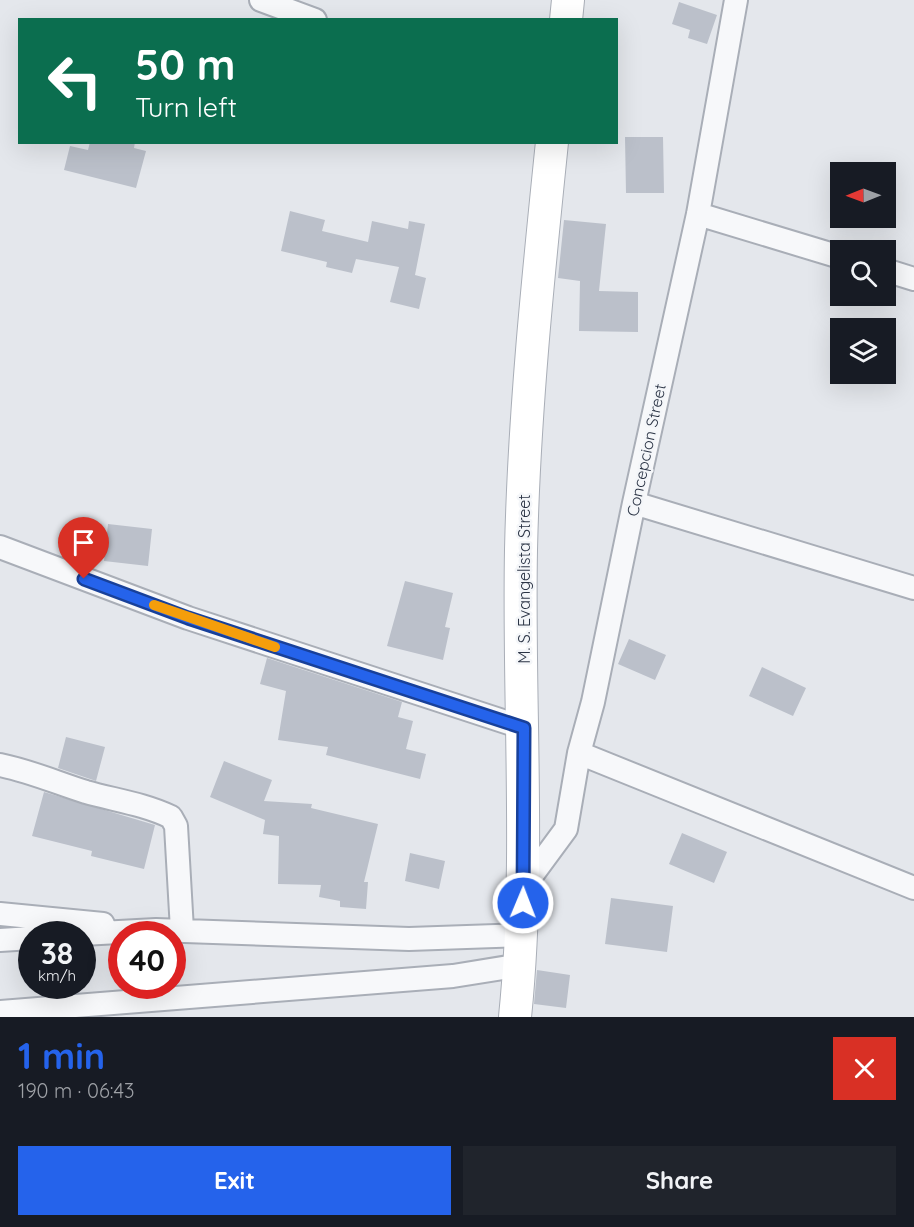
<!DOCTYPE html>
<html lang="en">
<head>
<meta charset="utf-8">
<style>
	body { margin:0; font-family:Quicksand,sans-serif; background:#20242c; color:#f1f3f6; height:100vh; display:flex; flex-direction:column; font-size:22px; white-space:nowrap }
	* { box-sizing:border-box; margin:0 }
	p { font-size:20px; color:#9ea1a6 }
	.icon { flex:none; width:33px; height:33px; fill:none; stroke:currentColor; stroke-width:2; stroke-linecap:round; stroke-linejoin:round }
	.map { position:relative; height:1017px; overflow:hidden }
	.side { display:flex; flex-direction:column; background:#171b24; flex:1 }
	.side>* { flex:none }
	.banner { position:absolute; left:18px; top:18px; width:600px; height:126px; border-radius:0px; box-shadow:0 6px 24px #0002; background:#0b6e4f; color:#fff; overflow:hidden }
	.needle { width:39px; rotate:269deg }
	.buttons { position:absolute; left:830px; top:162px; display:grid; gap:12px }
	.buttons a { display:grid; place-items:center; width:66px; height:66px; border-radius:0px; background:#171b24; box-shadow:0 6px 24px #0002; font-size:30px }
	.speed { position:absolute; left:18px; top:921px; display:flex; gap:12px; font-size:30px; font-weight:700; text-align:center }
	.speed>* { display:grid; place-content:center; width:78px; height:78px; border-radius:50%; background:#171b24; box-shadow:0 6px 24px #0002; line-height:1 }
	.speed small { font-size:15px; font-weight:400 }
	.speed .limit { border:9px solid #d22; background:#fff; color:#111 }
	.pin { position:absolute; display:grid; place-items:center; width:51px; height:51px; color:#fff; margin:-62px -26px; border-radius:50% 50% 50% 0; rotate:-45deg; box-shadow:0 0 6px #0007 }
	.pin .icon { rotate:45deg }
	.me { position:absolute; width:66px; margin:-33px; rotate:1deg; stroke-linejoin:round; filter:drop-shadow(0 0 4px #0008) }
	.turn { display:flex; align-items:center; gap:21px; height:126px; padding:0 18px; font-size:27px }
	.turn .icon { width:78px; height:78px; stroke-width:2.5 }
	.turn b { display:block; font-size:42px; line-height:51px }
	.round { display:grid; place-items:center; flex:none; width:63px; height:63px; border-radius:0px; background:#20242c }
	.summary { display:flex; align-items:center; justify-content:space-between; height:102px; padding:0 18px }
	h1 { font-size:36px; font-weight:700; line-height:45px; color:#2563eb }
	.cta { display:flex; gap:12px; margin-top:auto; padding:12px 18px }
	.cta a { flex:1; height:69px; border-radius:0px; background:#2563eb; color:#fff; font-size:24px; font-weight:700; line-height:69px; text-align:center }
	.cta a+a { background:#20242c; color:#f1f3f6 }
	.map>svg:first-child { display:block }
	.building { fill:#bbc0ca }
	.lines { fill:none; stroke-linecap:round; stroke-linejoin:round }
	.street-casing { stroke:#a9aeb7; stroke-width:26 }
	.secondary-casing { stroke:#a9aeb7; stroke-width:34 }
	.street { stroke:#f7f8fa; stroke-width:22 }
	.secondary { stroke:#fff; stroke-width:32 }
	.route-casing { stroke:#184099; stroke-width:15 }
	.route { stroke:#2563eb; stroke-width:10 }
	.slow { stroke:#f59e0b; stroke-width:10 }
	.labels { text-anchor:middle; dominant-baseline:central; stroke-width:5; stroke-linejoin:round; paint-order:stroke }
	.street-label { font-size:16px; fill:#2b3445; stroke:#f4f6f9 }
</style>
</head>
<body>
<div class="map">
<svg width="914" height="1017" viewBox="0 0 914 1017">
	<rect width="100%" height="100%" fill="#e4e7ec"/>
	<path class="building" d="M679 2 717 15 707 44 688 38 690 30 672 24Z
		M625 137H663L664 193H626Z
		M90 142H135L134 148 146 151 136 188 64 170 70 146 88 150Z
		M290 211 325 220 322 231 368 242 372 221 408 229 409 221 425 224 415 275 426 278 419 309 390 302 399 267 356 259 352 273 326 267 327 262 281 251Z
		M564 220 606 224 599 291 638 292V332L579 331 580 281 558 278Z
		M108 524 152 529 148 566 104 561Z
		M405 581 453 593 445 627 450 628 443 660 387 646Z
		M629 639 666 655 655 680 618 664Z
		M267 658 402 702 398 717 413 721 406 749 426 754 420 779 326 755 328 747 278 740 286 691 260 684Z
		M762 667 806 688 793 716 749 696Z
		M66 737 105 747 96 781 58 768Z
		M224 761 272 780 264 801 312 804 311 808 378 824 364 882H368L366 909 340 907V901L319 897 321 885 278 884 279 836 263 834 265 820 210 797Z
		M44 792 155 825 144 869 91 856 92 851 32 836Z
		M682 833 727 852 714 883 669 864Z
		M410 853 445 861 439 889 405 881Z
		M611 898 673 906 667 952 605 944Z
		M537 970 570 975 566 1008 534 1004Z"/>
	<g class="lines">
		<g class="street-casing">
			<path id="street" d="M261 0 315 20
				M698 214 840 257
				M885 270 914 279
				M634 503 914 588
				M0 547 188 618 524 728
				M579 753 914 888
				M0 765C30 771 57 783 86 792 114 800 144 804 171 817L176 826 182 930
				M524 886 566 829 579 753 593 702 634 503 698 214 736 0
				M0 914 103 924
				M82 934 156 930 409 939 522 935
				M0 940 32 938
				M0 1012 453 976 521 965"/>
		</g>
		<g class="secondary-casing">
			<path id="secondary" d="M566 20 568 0
				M515 1017C531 861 518 706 521 550 524 414 538 278 552 142"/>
		</g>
		<use href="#street" class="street"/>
		<use href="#secondary" class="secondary"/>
	</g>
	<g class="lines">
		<g class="route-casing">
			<path id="route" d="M84 579 188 618 524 728 523 903"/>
		</g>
		<use href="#route" class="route"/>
		<path class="slow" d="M154 605 275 647"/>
	</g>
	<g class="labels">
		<g class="street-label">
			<text transform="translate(646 450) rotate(-78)">Concepcion Street</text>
			<text transform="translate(524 579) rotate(-90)">M. S. Evangelista Street</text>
		</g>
	</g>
</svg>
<div class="buttons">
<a><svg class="needle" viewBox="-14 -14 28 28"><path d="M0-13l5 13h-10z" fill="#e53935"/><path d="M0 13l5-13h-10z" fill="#9ea1a6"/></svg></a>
<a><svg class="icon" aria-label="search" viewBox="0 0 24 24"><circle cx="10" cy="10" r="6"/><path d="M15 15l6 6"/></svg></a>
<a><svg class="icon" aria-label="layers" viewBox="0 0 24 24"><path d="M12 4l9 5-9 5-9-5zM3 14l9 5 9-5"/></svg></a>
</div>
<div class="speed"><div>38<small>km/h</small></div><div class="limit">40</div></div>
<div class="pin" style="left:84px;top:579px;background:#d93025"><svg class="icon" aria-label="arrive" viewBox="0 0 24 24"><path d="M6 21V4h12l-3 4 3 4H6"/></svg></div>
<svg class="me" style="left:523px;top:903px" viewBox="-20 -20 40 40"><circle r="17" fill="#2563eb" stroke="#fff" stroke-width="3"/><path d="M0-11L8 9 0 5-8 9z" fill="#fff"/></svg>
<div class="banner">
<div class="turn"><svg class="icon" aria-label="left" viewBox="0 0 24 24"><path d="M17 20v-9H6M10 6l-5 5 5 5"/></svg><div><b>50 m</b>Turn left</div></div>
</div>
</div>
<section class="side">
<div class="summary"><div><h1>1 min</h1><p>190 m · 06:43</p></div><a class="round" style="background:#d93025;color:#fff"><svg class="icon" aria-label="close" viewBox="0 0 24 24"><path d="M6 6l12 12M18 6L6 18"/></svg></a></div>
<div class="cta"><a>Exit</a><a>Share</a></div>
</section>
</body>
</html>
